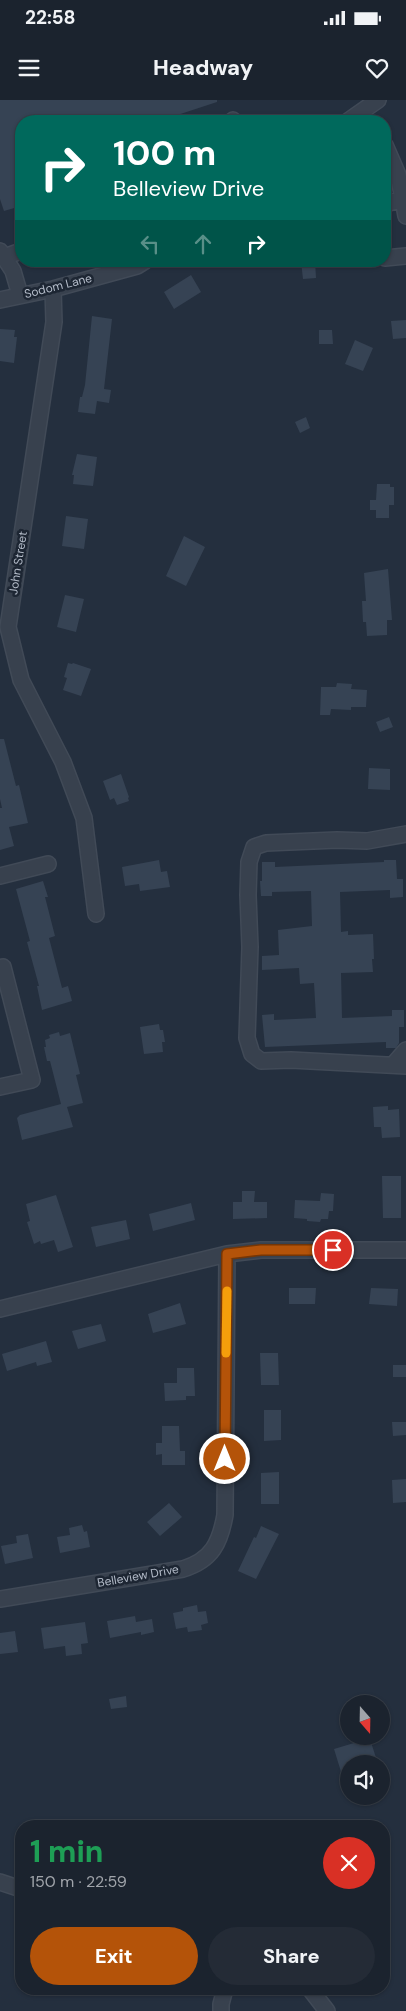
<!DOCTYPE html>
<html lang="en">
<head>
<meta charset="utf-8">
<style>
	body { margin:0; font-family:"DM Sans",sans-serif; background:#242b36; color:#f1f3f6; height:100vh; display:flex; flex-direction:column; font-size:19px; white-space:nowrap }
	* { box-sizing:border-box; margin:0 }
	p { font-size:16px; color:#a0a4aa }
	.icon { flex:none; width:28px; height:28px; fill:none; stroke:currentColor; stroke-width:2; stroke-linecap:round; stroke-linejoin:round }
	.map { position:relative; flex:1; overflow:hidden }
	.side { position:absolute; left:15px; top:1720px; width:375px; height:175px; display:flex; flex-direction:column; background:#1b232e; border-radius:20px; box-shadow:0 1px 4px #0004,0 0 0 1px #39404a }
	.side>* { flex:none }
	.top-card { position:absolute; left:15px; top:15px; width:376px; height:152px; border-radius:20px; box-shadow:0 1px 4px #0004,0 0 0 1px #39404a; background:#00695c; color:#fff; overflow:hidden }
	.needle { width:32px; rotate:160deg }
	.controls { position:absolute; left:340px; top:1595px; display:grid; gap:10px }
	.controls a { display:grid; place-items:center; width:50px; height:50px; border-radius:50%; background:#1b232e; box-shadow:0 1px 4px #0004,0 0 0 1px #39404a; font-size:25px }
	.pin { position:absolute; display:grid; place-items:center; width:42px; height:42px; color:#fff; margin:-21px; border:2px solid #fff; border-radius:50%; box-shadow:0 1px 5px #0007 }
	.me { position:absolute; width:55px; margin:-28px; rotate:0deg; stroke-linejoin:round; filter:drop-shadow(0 0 4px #0008) }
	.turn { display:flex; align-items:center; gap:18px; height:105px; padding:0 15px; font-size:22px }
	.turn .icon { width:65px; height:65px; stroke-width:2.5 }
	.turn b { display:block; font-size:35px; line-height:42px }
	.lanes { display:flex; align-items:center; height:48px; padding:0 15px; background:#0003; justify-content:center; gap:25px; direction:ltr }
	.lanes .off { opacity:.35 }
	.round { display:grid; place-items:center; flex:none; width:52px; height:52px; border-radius:26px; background:#242b36 }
	.head { display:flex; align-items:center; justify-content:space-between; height:85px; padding:0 15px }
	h1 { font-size:30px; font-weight:800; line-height:38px; color:#1e9e55 }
	.action { display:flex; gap:10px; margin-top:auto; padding:10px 15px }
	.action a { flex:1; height:58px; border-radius:30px; background:#b45309; color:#fff; font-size:20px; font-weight:800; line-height:58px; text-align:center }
	.action a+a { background:#242b36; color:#f1f3f6 }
	.status { display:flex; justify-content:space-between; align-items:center; height:35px; padding:0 25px; background:#1b232e; direction:ltr }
	.status svg { height:14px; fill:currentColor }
	header { display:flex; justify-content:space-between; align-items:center; height:65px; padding:0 15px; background:#1b232e; font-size:22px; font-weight:800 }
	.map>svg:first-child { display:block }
	.building { fill:#364354 }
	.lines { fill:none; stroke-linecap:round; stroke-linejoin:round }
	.minor-casing { stroke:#414a57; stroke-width:18 }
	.minor { stroke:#38414e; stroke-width:15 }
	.route-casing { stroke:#753606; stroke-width:12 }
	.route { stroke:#b45309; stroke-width:9 }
	.slow { stroke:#f59e0b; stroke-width:9 }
	.labels { text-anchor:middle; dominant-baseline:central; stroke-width:5; stroke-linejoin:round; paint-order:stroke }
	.street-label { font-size:12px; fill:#b4bcc9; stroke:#1d2633 }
</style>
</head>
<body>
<div class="status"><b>22:58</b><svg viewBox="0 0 49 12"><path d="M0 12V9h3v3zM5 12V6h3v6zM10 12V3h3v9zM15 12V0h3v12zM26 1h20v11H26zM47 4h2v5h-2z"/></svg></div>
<header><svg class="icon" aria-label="menu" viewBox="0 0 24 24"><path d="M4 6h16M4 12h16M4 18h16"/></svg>Headway<svg class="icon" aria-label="heart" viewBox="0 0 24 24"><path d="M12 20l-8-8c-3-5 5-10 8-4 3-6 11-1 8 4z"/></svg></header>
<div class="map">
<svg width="406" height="1911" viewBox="0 0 406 1911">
	<rect width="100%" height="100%" fill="#242f3e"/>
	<path class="building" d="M0 0H217V2L159 21H21V106L4 111 0 99Z
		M301 161H315L316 178 303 179Z
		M191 175 201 192 174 209 164 192Z
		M92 216 112 219 104 289 111 290 109 303 97 301 95 314 78 312 80 297H82L85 285Z
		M406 220V238L393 239 391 221Z
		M0 229 15 230 14 237H17L14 263 0 261Z
		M319 230H332L333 244H319Z
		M355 240 373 248 363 271 345 264Z
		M306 317 310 328 300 333 295 322Z
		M77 354 97 357 93 386 73 384 74 375H72Z
		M377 384H390V387H394V405H389V418H376V410H370V400H376Z
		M66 416 88 419 84 449 62 446Z
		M184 436 205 447 186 486 166 476Z
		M388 469 392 520H387V535L367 536 366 522H363L362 501H366L364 473Z
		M65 495 84 499 76 532 57 527Z
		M68 563 72 564 73 563 91 569 81 596 63 590 67 578 64 577Z
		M337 583 352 584 351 589 367 590 366 607H351V610L331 609 330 615H320L321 587H336Z
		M389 617 393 627 380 632 376 622Z
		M0 639H4L16 686 19 685 28 723 9 727 14 746 0 750V708H2L0 699Z
		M369 668 390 669V690L368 689Z
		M121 674 129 697 128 698 129 701 117 705 114 698 110 700 103 681Z
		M159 760 161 772 167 771 170 787 140 791 139 784 125 786 122 767Z
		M384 760H396L397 779H403V797L390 798V790L340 792 341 832 348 831V835L373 834 374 859H372L373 872 341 873 342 918 392 916V910H404V927H399V943L396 948H386V942L265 947 262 915 274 914V920L316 918 314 883 300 884 299 868 262 870V856L279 855 278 830 312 826 311 791 272 792V796H261L260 781H262V762H275V767L384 762Z
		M43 781 48 797H45L55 836 49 838 62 888 68 886 72 901 42 910 37 886H39L27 842 30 841 16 789Z
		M159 924 160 930H163L165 942H162L163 952 144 954 140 927Z
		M59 932 60 936 70 933 80 974 76 975 83 1003 67 1007 73 1027 22 1040 17 1018 20 1015 61 1004 50 961H47L44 947H46L45 940 50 938 49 935Z
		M388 1006V1010L399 1009 400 1037 382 1038 381 1027H374L373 1007Z
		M382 1076H401V1118H383Z
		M242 1091H255L254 1102H267V1118L233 1119V1102H242Z
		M321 1093 334 1094 333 1111H329L328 1119H321L320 1122 307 1121V1119L294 1118 295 1100 320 1101Z
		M56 1095 73 1147 58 1152 54 1140 41 1144 40 1141 34 1144 27 1122 30 1121 26 1104Z
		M191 1103 195 1120 153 1131 149 1114Z
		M126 1120 130 1139 96 1147 91 1127Z
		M289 1188H316L315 1204H289Z
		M371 1188 398 1189 397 1206 369 1204Z
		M180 1203 186 1224 153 1233 148 1214Z
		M101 1224 106 1241 78 1249 72 1231Z
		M46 1241 52 1262 37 1266 36 1262 7 1271 2 1254Z
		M260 1253H278L279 1285H261Z
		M393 1265H406V1277H393Z
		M177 1268H194L195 1296H186V1300L165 1301 164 1283H177Z
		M264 1310H281V1340L264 1341Z
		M392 1322H406V1335L393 1336Z
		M162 1326H179L180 1351H185V1365H162V1354L156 1355V1343H162Z
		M279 1372V1404H261V1373Z
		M406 1379V1402L393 1403 392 1380Z
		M169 1403 182 1417 160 1436 147 1422Z
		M82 1425 84 1432 87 1431 90 1447 60 1453 57 1437 70 1435 69 1428Z
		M261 1426 279 1434 256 1479 238 1471 254 1437 256 1438Z
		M28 1434 33 1458 5 1464 1 1446 17 1443 16 1436Z
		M197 1505 198 1512 206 1511 208 1523 201 1525 202 1530 188 1532 187 1527 176 1529 173 1513 183 1511V1508Z
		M135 1516 136 1522 152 1519 154 1532 141 1535V1532L110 1538 107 1521Z
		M85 1522 88 1543 81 1544 82 1554 66 1556 65 1546 44 1549 41 1528Z
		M15 1531 18 1552 0 1554V1533Z
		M126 1596 127 1607 111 1609 109 1599Z
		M352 1636H369L378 1664H349V1687L346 1688 334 1649 354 1643Z"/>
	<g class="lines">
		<g class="minor-casing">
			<path id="minor" d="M232 21 233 20
				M348 21 378 0
				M385 45 398 75 403 99 385 104
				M403 99 406 116
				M0 151 4 157 21 151
				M4 157 13 171 20 195
				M385 158 406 156
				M53 189 54 222 8 527 21 580 63 662 84 718 96 814
				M0 200 53 189 137 166 145 161
				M406 734 367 741 337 740 266 743 254 747 249 762 248 795 250 847 247 938 252 954 261 961 291 960 406 966
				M0 776 48 764
				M393 965 406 950
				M0 987 32 980 3 867
				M227 1154 261 1150H406
				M0 1209 227 1154 225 1415C220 1443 212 1460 183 1469L0 1499
				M0 1782 21 1789
				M310 1889 327 1911
				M221 1911V1904L225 1889"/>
		</g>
		<use href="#minor" class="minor"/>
	</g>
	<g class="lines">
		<g class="route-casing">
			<path id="route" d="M225 1359 227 1154 261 1150H333"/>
		</g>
		<use href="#route" class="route"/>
		<path class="slow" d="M226 1253 227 1191"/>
	</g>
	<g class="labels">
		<g class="street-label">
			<text transform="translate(58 186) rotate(-14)">Sodom Lane</text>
			<text transform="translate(18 463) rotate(-81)">John Street</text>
			<text transform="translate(138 1476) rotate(-10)">Belleview Drive</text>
		</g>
	</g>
</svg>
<div class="controls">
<a><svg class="needle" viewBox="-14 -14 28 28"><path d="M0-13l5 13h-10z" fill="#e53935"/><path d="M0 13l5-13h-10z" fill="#a0a4aa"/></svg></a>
<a><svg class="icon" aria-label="sound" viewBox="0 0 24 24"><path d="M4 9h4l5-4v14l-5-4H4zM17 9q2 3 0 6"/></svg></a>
</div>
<div class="pin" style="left:333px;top:1150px;background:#d93025"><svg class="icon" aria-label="arrive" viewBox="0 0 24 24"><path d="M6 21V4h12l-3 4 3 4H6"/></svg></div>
<svg class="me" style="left:225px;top:1359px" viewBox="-20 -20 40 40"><circle r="17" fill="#b45309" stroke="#fff" stroke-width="3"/><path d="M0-11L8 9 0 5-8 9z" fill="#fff"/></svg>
<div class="top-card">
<div class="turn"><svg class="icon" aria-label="right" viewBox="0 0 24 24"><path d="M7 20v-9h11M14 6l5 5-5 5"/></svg><div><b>100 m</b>Belleview Drive</div></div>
<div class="lanes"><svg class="icon off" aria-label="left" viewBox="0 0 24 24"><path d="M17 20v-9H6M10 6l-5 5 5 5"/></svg><svg class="icon off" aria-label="ahead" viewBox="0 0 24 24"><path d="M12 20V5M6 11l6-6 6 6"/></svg><svg class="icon" aria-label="right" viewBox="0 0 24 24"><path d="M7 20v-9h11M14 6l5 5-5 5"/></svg></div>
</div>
<section class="side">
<div class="head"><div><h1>1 min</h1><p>150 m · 22:59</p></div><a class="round" style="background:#d93025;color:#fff"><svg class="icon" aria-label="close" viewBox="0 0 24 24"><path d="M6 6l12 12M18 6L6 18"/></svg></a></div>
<div class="action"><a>Exit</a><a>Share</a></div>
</section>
</div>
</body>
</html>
